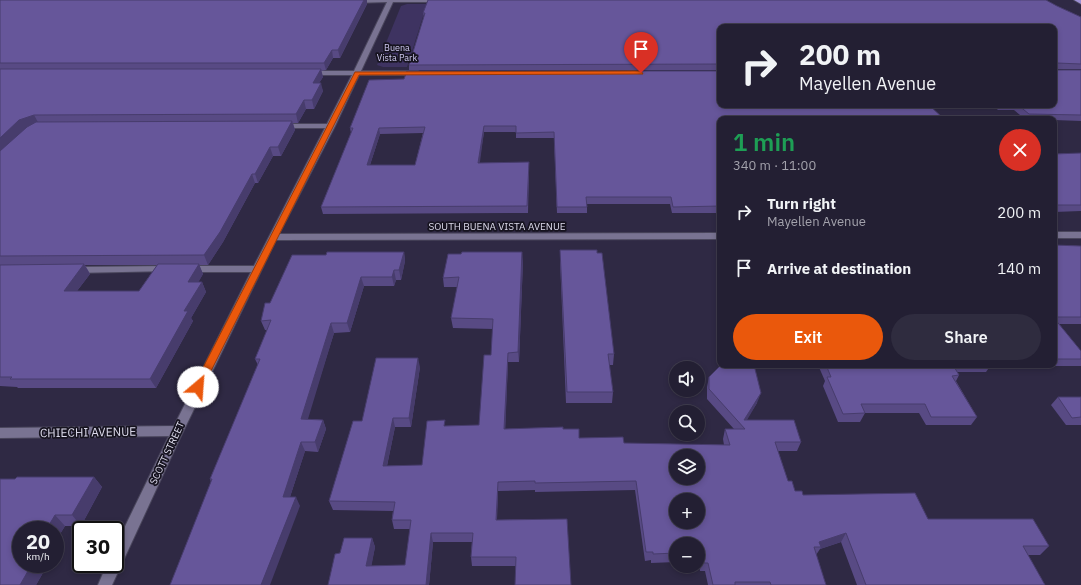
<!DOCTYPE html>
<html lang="en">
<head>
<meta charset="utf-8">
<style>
	body { margin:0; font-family:"IBM Plex Sans",sans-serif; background:#2f2c3f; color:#f1f3f6; height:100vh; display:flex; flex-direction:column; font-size:15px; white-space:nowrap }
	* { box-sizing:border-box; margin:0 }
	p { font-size:13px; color:#a3a2ac }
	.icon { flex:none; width:22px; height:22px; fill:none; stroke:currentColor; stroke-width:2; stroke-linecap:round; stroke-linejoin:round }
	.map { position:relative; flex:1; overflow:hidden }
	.drawer { position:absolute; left:717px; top:116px; width:340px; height:252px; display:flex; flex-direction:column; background:#231f33; border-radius:8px; box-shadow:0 2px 6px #0003,0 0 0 1px #403d4e }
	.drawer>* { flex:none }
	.top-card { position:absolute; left:717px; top:24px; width:340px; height:84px; border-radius:8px; box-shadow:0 2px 6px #0003,0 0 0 1px #403d4e; background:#231f33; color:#f1f3f6; overflow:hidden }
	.tools { position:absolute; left:669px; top:361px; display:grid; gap:8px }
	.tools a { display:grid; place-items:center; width:36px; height:36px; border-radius:50%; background:#231f33; box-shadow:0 2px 6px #0003,0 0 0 1px #403d4e; font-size:20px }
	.speed { position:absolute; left:12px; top:521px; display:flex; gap:8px; font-size:20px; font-weight:700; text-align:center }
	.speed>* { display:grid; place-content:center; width:52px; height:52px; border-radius:50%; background:#231f33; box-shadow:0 2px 6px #0003,0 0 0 1px #403d4e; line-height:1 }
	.speed small { font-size:10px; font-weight:400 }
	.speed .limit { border:2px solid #111; border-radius:6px; background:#fff; color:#111 }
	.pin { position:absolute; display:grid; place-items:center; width:34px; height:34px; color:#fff; margin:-41px -17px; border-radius:50% 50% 50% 0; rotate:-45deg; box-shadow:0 0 4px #0007 }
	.pin .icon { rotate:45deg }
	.me { position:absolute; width:44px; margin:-22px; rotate:27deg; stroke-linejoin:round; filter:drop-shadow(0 0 3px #0008) }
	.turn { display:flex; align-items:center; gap:14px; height:84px; padding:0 16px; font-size:18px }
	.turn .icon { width:52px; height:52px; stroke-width:2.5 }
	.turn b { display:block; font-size:28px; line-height:34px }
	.round { display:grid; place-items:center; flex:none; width:42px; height:42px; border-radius:21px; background:#2f2c3f }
	.summary { display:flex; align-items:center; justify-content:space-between; height:68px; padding:0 16px }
	h1 { font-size:24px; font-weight:600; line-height:30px; color:#1e9e55 }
	.cta { display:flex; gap:8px; margin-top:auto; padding:8px 16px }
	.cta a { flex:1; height:46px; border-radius:24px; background:#ea580c; color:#fff; font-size:16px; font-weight:600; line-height:46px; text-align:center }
	.cta a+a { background:#2f2c3f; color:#f1f3f6 }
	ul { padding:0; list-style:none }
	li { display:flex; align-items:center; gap:12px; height:56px; padding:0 16px }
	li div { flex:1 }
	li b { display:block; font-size:15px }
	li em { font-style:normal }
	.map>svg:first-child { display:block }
	.green { fill:#3e3361 }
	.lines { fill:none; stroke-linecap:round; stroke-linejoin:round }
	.minor-casing { stroke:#4a465c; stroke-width:2 }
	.major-casing { stroke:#4a465c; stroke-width:2 }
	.minor { fill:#797392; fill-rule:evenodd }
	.major { fill:#9c8ed3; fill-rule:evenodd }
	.wall { fill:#584a84; fill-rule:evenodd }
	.shaded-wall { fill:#473c6c }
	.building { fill:#66569a; stroke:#473c6c; fill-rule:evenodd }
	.route { fill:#ea580c; stroke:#983908 }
	.labels { text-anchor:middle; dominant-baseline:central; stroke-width:3.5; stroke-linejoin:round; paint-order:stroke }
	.far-park-label { font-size:9px; fill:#d0caf1; stroke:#171420 }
	.street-label { font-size:10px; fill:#dddbec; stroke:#171420 }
	.near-street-label { font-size:12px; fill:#dddbec; stroke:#171420 }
</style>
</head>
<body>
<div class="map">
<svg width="1081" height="585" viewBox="0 0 1081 585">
	<rect width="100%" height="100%" fill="#2f2944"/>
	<path class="green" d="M407 4H427L407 67H383L377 65 401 6Z"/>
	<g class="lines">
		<g class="minor-casing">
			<path id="minor" d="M352 0H443L440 2H393L361 71H418L421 73 418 75H359L335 126 279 234 720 233V239L276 240 179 440 112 585H98L107 564H115V547L169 436 0 438V428L174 426 251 272H188L183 269 188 266H254L325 128H281L277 126 281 124H327L352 75H308L305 73 308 71H354L387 2 354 3Z
				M1054 232H1081V238H1054Z
				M168 266 173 269 171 271 74 273 69 270 74 267Z"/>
		</g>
		<g class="major-casing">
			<path id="major" d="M1074 0H1081V4Z"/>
		</g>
		<use href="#minor" class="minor"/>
		<use href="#major" class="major"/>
	</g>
	<path class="wall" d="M0 0 367 4 340 58H333L326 70 321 71 323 77 319 83 323 91 314 109H306L298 123H293L295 130 281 156H273L258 183H255L223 242 208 265H199L203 274 198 282H202L206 292 191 318 193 321 156 388H18L17 387 0 386ZM85 265H157L139 291H77L90 274Z
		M1057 6 1081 17V69H1055L1057 70H1081V121L1054 120V119H1025L1014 110H998L993 105 931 107 720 119V213H672L670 204H587V213H557L554 138H516V132H484L479 163 529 168 528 213 323 214 321 207 351 133 350 128 720 105H1054L720 27V70H409V65L424 17 423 13ZM423 133 415 165H370L380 134Z
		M1081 153V211L1054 212V154Z
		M1054 245 1081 246V324H1059L1081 351V366H1044L1043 365H1054Z
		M560 250 614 354 613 365H609L613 392 612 403H566L560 261Z
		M404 252 405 261 401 280H396L394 286H364L350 332 334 333 307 419 323 420 326 429 318 452 305 451 290 497 300 506 211 482 210 479 258 365 255 359 267 330H265L261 321 270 303 326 255Z
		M523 261 519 362H508L505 429H563L579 438 624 443 724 445 723 439 725 429H734L707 399V387L709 377 757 403 746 420 801 442 797 451H778L788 481 795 491 803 495 928 519 1049 546 1040 555H1028L1045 585H857L841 542 820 549 816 555 826 585H708L705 571H700L699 561H698V544H676V562L651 563V560L645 561 635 490 535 492V490L498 491 497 520 567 519 516 566H472L471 557 472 542H433L429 585H328L340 553 372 538 375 547 371 566 405 565 410 529H394L392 520 393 511 333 510 329 501 362 421 420 367 411 427H395L387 466 422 465 445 426 479 425 491 355 493 329 453 328 451 318 458 287H444L443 278Z
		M718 305H720V319L717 309Z
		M818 365H871L872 366H912L911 365H991L986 372H957L959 375 956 381 977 417 971 425H926L919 413H865L860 422H838L823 386 825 381Z
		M1058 397H1081V425H1066L1051 405Z
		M17 477H94L102 487 81 526H65L55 542V530H21V564H48L36 585H0V479H15Z"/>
	<path class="shaded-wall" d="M364 0H367V4L340 58 338 50Z
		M332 50 333 58 326 70 324 63Z
		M321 69 323 77 314 91 313 83Z
		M321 83 323 91 314 109 312 100Z
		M304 100 306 109 298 123 296 114Z
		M34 115 39 124 0 152V138L19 120Z
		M292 121 295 130 281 156 278 147Z
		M484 126V132L479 169 478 163Z
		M379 128 380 134 368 171 367 165Z
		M270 147 273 156 258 183 255 174Z
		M252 174 255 183 223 242 208 265 204 255Z
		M404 252 405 261 401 280 399 270Z
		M522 252 523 261 519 362 518 352Z
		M84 264 90 274 70 300 64 291Z
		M199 264 203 274 193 292 188 282Z
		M394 270 396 280 394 286 392 277Z
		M361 277 364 286 350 332 347 323Z
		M202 282 206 292 191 318 193 321 156 388 150 379 184 311Z
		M331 323 334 333 305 429 301 419Z
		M508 353V362L505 438 504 429Z
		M418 358 420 367 411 427 409 418Z
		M761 393 757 403 743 427 744 420Z
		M393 418 395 427 385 475 383 466Z
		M323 420 326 429 318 452 315 442Z
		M301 442 305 451 287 506 283 497Z
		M94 477 102 487 81 526 72 515Z
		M498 482V491L496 529V520Z
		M296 497 300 506 270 585H261Z
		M55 515 65 526 55 542V530H46Z
		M431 533 433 542 429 585H426Z
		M846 533 841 542 820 549 821 547 819 542Z
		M372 538 375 547 370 574 366 566Z
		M32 564H48L36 585H20Z"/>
	<path class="building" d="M0 0H364L338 50H332L324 63H0Z
		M428 0H1046L1057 6 1081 17V64L1057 63 1055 69 1057 70H1081V115L1029 114 1018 105H1054V27H720V64L409 65 425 13H423Z
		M0 69H321L313 83H321L312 100H304L296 114 34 115 19 120 0 138Z
		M407 71H720V105H929L944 119H720V206L673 207 671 197H586L587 207H557L554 132 516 133V126H484L478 163 529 162 527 206 321 207 353 128H350L369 80 404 79ZM425 127 415 165H367L379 128Z
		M292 121 278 147H270L255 174H252L220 232 204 255 0 256V151L27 127 36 122Z
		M1081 153V205H1054V154Z
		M1054 245 1081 246V317H1054Z
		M560 250H597V253H602L614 354H608L613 392H567Z
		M327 252H404L399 270H394L392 277H361L347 323H331L301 419 323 420 315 442H301L283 497H296L261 585H170L212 479H210L260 359H255L271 320 261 321 265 303H270L292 255H326Z
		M462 252H522L518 352 508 353 504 429 563 427V429H579V438L623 437 624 443 730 445 725 429H745L709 389V377L721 365H754L761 393 744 420H794L801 442H775L788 481H792L795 491H802L803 495 915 493 928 519H1033L1049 546H1023L1045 585H866L846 533 819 542 821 547H814L826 585H771L770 582H735V585H713L708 563H703L701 552H698V544H676V553L653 554V552H646L636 481 535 483V481L498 482 496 520 567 519 571 585H515L516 557H471L473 533H431L426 585H328L335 554 340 553 344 538H372L366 566 405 565 411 520H392L395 502 329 501 353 421H362L376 358H418L409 418H393L383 466 422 465 427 421 445 420 444 426 479 425 484 355H491L493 319 451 318 459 277 443 278 448 254H461ZM676 456H698V478H676ZM676 500H698V522H676Z
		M84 264 64 291H139L158 264H199L188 282H202L184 311H188L150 379H10L12 377H0V265Z
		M718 305H720V312Z
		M1054 318 1081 351V359H1054Z
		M826 365H871L872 366H922L921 365H953L959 375 952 376 977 417H931L925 404H861L865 413 843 414 827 377H831Z
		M1058 397H1081V417L1072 418Z
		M17 477H94L72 515H55L46 530H21V564H32L20 585H0V479H15Z"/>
	<path class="route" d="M641 71 643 74 359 75 203 387 198 391 194 390 193 387 355 72Z"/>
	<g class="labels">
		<g class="far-park-label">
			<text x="397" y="47">Buena<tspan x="397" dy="10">Vista Park</tspan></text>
		</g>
		<g class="street-label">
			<text x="497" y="226">SOUTH BUENA VISTA AVENUE</text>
			<text transform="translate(167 453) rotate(-65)">SCOTT STREET</text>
		</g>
		<g class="near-street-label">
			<text transform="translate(88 432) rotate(-1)">CHIECHI AVENUE</text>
		</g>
	</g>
</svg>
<div class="tools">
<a><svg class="icon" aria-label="sound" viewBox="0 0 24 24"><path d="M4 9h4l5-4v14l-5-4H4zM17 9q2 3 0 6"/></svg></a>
<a><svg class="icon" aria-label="search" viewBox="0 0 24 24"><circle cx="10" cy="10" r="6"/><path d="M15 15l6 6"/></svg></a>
<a><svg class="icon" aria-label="layers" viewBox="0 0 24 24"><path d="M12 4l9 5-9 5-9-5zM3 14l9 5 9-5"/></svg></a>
<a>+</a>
<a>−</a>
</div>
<div class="speed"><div>20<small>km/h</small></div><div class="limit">30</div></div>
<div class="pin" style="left:641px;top:73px;background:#d93025"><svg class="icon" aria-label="arrive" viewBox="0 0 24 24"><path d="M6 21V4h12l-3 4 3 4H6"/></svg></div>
<svg class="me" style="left:198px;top:387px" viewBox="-20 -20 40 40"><circle r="19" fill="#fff"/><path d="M0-13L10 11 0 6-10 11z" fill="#ea580c"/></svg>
<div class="top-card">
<div class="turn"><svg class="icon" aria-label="right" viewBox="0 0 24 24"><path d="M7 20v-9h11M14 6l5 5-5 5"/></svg><div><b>200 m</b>Mayellen Avenue</div></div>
</div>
<section class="drawer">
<div class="summary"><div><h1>1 min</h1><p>340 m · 11:00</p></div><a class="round" style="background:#d93025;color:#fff"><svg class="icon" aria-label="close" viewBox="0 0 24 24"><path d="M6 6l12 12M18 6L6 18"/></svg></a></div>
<ul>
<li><svg class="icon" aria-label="right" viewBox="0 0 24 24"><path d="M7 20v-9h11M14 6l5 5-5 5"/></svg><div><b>Turn right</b><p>Mayellen Avenue</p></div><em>200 m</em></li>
<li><svg class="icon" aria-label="arrive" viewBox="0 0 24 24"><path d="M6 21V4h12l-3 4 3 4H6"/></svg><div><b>Arrive at destination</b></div><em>140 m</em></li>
</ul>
<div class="cta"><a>Exit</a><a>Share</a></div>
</section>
</div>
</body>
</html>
